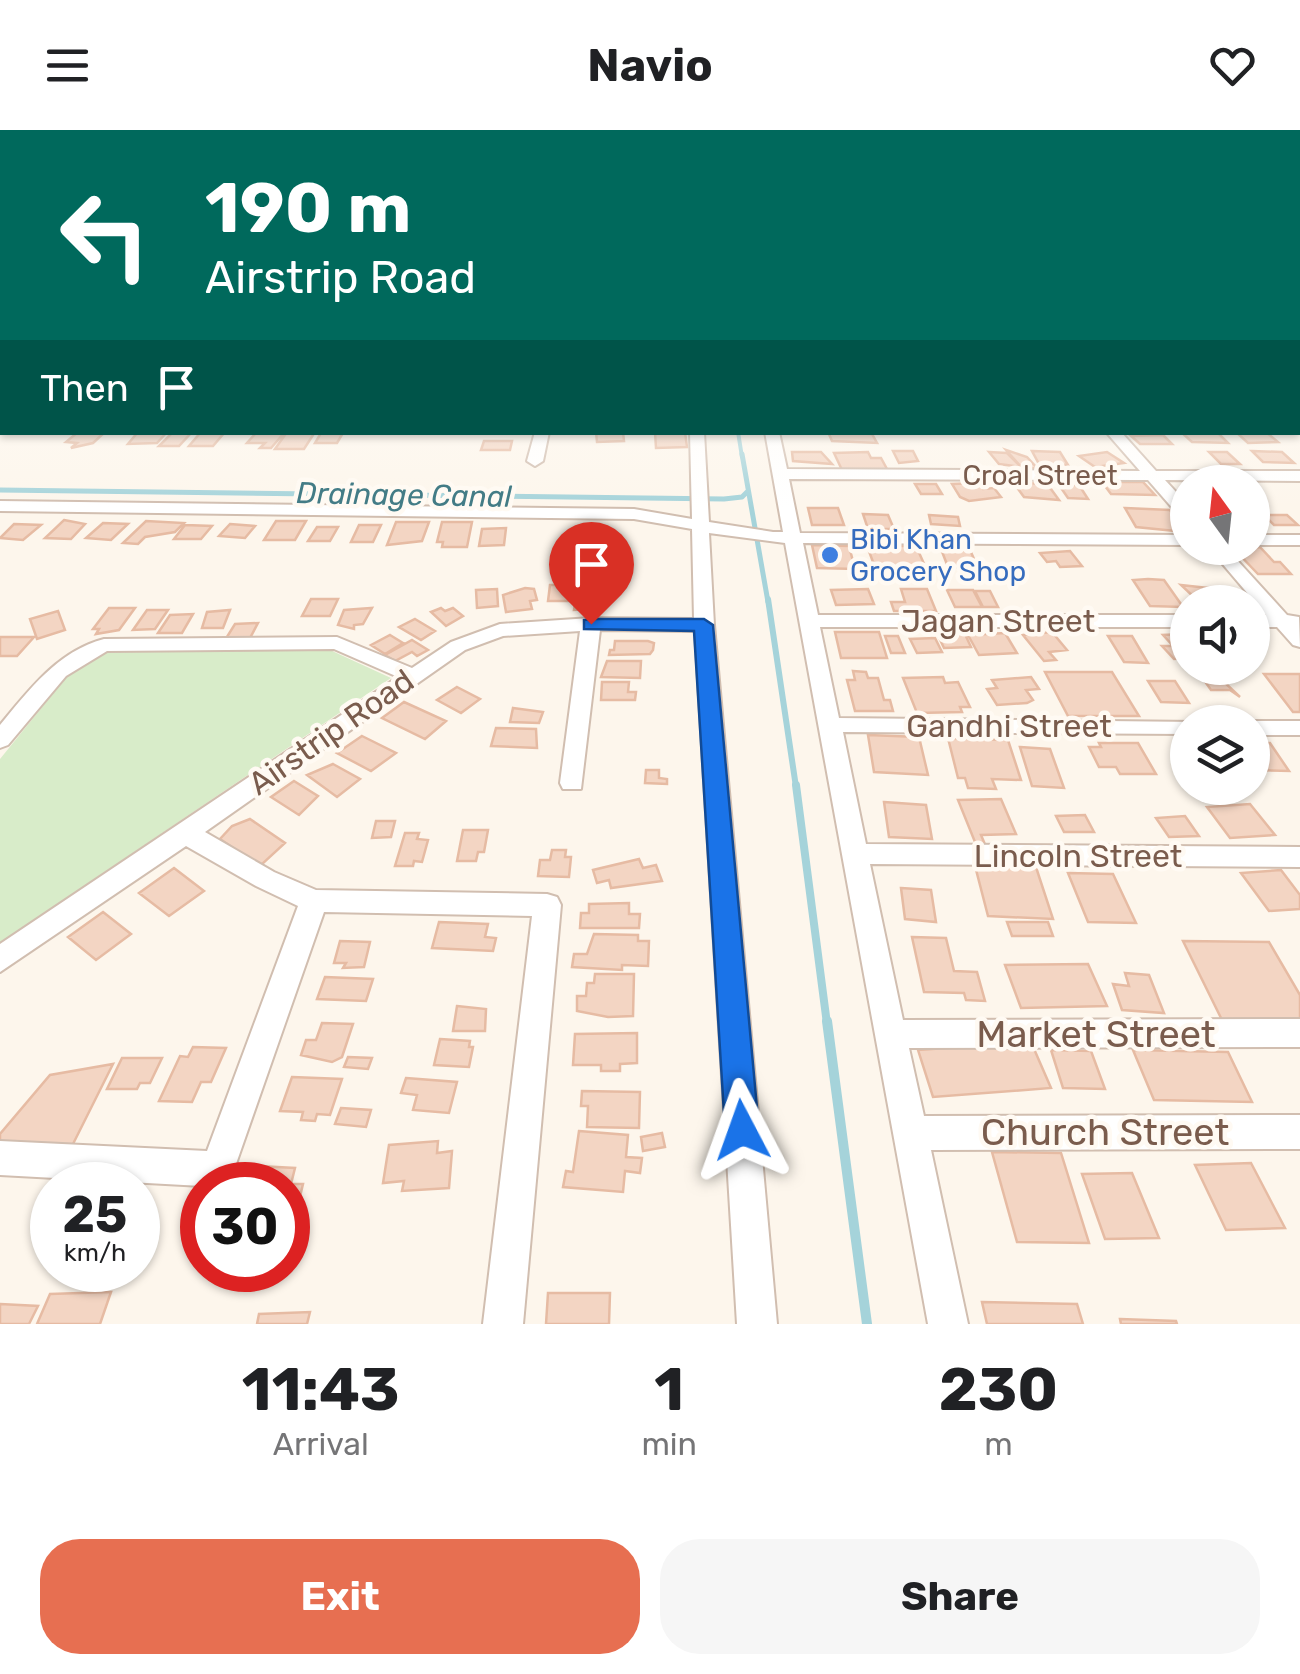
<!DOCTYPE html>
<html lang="en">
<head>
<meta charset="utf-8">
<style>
	body { margin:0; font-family:Rubik,sans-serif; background:#f6f6f6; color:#202124; height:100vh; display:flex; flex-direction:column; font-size:38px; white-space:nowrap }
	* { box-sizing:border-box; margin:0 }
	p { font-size:32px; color:#757577 }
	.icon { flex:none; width:55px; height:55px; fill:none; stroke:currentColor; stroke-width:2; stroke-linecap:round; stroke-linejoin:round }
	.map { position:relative; height:1194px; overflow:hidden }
	.sheet { display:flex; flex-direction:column; background:#fff; flex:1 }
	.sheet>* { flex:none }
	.hud { position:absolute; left:0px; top:0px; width:1300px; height:305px; box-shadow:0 2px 8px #0004; background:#00695c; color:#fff; overflow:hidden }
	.needle { width:65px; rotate:345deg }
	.tools { position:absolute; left:1170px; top:335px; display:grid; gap:20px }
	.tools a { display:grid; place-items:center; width:100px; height:100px; border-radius:50%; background:#fff; box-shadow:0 2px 8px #0004; font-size:50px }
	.speed { position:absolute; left:30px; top:1032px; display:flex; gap:20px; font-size:50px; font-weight:700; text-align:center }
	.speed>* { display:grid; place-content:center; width:130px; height:130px; border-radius:50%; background:#fff; box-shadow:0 2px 8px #0004; line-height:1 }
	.speed small { font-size:25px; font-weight:400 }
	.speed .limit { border:15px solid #d22; background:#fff; color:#111 }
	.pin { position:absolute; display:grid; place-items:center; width:85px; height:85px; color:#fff; margin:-102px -42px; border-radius:50% 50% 50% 0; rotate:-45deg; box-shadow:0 0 10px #0007 }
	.pin .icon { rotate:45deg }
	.me { position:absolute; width:110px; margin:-55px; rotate:356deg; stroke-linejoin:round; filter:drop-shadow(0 0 8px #0008) }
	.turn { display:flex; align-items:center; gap:35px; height:210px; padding:0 40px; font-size:45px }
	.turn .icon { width:130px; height:130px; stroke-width:2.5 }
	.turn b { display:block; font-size:70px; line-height:85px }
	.then { display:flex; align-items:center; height:95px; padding:0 40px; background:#0003; gap:20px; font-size:38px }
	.eta { display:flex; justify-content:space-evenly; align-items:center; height:170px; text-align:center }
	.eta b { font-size:60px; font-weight:700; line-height:70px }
	.action { display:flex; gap:20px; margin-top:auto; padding:20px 40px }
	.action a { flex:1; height:115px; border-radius:40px; background:#e76f51; color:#fff; font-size:40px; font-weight:700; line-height:115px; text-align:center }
	.action a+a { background:#f6f6f6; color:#202124 }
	header { display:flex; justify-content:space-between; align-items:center; height:130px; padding:0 40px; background:#fff; font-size:45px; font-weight:700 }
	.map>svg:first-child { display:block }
	.green { fill:#d8ecc9 }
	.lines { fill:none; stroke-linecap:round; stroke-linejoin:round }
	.stream-far4 { stroke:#a5d3da; stroke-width:4 }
	.stream-far3 { stroke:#a5d3da; stroke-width:5 }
	.stream-far2 { stroke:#a5d3da; stroke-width:6 }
	.stream-far1 { stroke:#a5d3da; stroke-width:8 }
	.stream { stroke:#a5d3da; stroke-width:10 }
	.building { fill:#f3d5c3; stroke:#e6bba3; stroke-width:2.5 }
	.street-casing { stroke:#d1beb0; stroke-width:4 }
	.street { fill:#fff; fill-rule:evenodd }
	.route { fill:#1a73e8; stroke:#114b97; stroke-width:2.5 }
	.shop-dot { fill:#3f7fe0; stroke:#fffaf3; stroke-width:4 }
	.labels { text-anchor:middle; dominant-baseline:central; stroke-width:9; stroke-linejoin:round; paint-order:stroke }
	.far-street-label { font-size:28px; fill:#7a5c4d; stroke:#fffaf3 }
	.far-shop-label { font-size:28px; fill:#366cbe; stroke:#fffaf3; text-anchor:start }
	.far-water-label { font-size:30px; font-style:italic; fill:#437c86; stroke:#fffaf3 }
	.street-label { font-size:32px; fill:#7a5c4d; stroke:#fffaf3 }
	.near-street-label { font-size:38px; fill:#7a5c4d; stroke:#fffaf3 }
</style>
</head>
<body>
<header><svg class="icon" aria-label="menu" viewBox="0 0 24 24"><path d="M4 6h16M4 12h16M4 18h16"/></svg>Navio<svg class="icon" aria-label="heart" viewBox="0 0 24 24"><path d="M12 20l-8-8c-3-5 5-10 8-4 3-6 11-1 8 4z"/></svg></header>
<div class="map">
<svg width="1300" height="1194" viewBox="0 0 1300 1194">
	<rect width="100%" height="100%" fill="#fdf6ec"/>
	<path class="green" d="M330 520 391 548 0 813V629L73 539 94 524 107 522Z"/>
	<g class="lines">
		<path class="stream-far4" d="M738 302 742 327"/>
		<path class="stream-far3" d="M742 324 768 472
			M0 360 724 369 742 367 748 361"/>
		<path class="stream-far2" d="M768 469 796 657"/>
		<path class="stream-far1" d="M796 655 827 894"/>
		<path class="stream" d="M827 891 867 1194"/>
	</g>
	<path class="building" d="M78 302H105L93 313 71 318 77 313 66 312Z
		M138 302H167L157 313 128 314Z
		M173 302H192L179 316H159Z
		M201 302H225L213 316H189Z
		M287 302H315L304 319H275Z
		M596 302H623L624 311 597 312Z
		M655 302H685L687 317 656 318Z
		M828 302 872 304 877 313 832 311Z
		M1181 302H1217L1228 313 1192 312Z
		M1236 302H1266L1278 312 1248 313Z
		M256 303H284L271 318H260L265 313H247Z
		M321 303H343L337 313H315Z
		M1163 305 1172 314H1140L1131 306Z
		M484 311H512L510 320H481Z
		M1006 320 1027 327 1037 338 1023 339Z
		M893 321H913L918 331 899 333Z
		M1032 321 1060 322 1068 335 1039 334Z
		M1252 321 1282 322 1294 333 1263 332Z
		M792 322H821L832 334 793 331Z
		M868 322 871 328H881L887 339 842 340 834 323Z
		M989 322 1007 323 1021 337 999 334Z
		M1107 322 1124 333 1095 337 1079 326Z
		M1209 322H1227L1240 334H1221Z
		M1020 352 1048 355 1059 370 1024 367 1016 356H1022Z
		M1102 352H1143L1155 365 1111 364Z
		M979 353 983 359 994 358 1001 367 969 371 960 367 952 354Z
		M915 354H936L942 364H921Z
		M1059 355H1079L1088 369 1068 368Z
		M808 378H838L844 395H812Z
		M1125 378 1170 380 1185 402 1136 397Z
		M863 384 888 385 894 399H868Z
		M929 385 958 387 960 396 931 394Z
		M1264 385H1287L1298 395H1274Z
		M64 390 85 394 71 409 45 408Z
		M146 391 184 393 175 402 145 407 138 414 123 413Z
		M276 391H306L295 410H264Z
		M396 392H429L422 411 387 415Z
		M442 392H472L467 417H442L443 412H437Z
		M103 393 128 394 111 410 86 408Z
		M14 394 41 395 23 410 0 408Z
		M230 394 255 396 245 408 219 406Z
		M185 395 212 396 201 409H174Z
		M359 395H381L373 412H351Z
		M317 397H338L330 411H308Z
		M506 398 504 415 479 416 482 399Z
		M578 399H604L603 411 593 410 592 418 574 417Z
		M812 415 849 416 855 439 817 438Z
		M867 416H916L930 447 879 448Z
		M1260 417 1274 432H1280L1291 444H1258L1233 418Z
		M941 419 970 420 978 438 948 437Z
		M1070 421 1082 436 1060 437 1056 431 1047 432 1040 423Z
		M557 448H572L570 471H548L550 455H556Z
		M1148 449 1164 450 1183 477 1150 476 1133 450Z
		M1181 455 1226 460 1237 472 1198 471Z
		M525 458 534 459 537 470 530 471 532 479 506 482 503 465Z
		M497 459 498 476 477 478 476 460Z
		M868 459 874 474 836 475 831 460Z
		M901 459H927L936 481H894L891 472H905Z
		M947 460H973L982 477H955Z
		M975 461H990L998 477H983Z
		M577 463H606L605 478 574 480Z
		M311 469H338L330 486H302Z
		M109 478H135L119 500 96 504 99 499H93Z
		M372 478 363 494 354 495V499L338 495 344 480Z
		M441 478 445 481 453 478 463 486 446 496 431 482Z
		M147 480H168L155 499 133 500Z
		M230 480 223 498H202L207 482Z
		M58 481 65 500 37 509 30 489Z
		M193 484 182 503H158L170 485Z
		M415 489 435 501 421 510 399 497Z
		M258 493 250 508 225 510 235 494Z
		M963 500 971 517 944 518 936 501Z
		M835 502H879L887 528H841Z
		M1052 502 1067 520 1049 522 1056 530 1044 531 1023 505Z
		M1005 503 1017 523 979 525 968 505Z
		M1188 504V528L1174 529 1162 516H1173L1163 505Z
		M390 505 403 513 385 524 371 515Z
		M885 506H898L905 523H891Z
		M1108 506H1132L1148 533 1124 532Z
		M0 507H34L17 526H0Z
		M935 508 942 522 917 523 910 509Z
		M412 510 428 520 417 526 412 522 395 531 385 525Z
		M615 511H648L654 513 653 520 650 524 609 525 610 520H614Z
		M607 531H641L640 548 601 547Z
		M853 541 866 542 868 548H878L884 570H890L893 581H855L847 550H855Z
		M1045 542H1112L1139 586H1068Z
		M1264 544H1300V582H1293Z
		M943 547 945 553 958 552 970 577H960L962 582 917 583 903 548Z
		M1031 547 1039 559 1026 560 1033 570 1027 573 997 575 987 559 997 558 992 550Z
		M1204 550H1222L1240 567 1230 560H1211Z
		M1148 551H1175L1189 573 1161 572Z
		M602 552H629L628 562H636L635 570H601Z
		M457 557 480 569 461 583 437 570Z
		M404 572 446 591 425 609 382 588Z
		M513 578 543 582 539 593 510 592Z
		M496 598 536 599 537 618 491 616Z
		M868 605 919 607 928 645 874 642Z
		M362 606 396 623 371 641 337 623Z
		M948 608 1008 610 1021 650 992 649 996 659 968 658 965 648H958Z
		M1099 613H1138L1156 644H1120L1116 637H1099L1089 617H1101Z
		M1252 613H1270L1289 641 1257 640 1252 633Z
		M1020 617 1050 619 1064 658 1032 656Z
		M333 634 360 649 337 667 307 645Z
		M646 640H659V648L667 649V654L645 653Z
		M294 651 318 666 299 685 271 667Z
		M1001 669 1016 704 981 705 984 712H975L958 670Z
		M884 672 926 675 932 709 889 707Z
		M1250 674 1275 705 1230 708 1207 677Z
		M1085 685 1094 702H1064L1056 686Z
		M1185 686 1199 706 1169 707 1156 688Z
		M250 689 285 713 260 736 220 709 232 696Z
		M376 691H395L391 707 372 708Z
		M463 700H488L484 722H478L476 731H457Z
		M405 703H419L417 709 428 710 422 732 414 731 413 736H395Z
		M552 720H566L565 727H571L569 747 538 746 540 730H550Z
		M973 728 1034 731 1053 789 988 786Z
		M639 729 643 738 656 735 662 751 611 758 609 750 597 753 593 740Z
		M174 738 204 761 169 786 139 763Z
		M1281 740 1300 765V779L1269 781 1241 743Z
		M1068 743 1113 744 1136 793 1088 792Z
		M901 758 931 760 936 792 905 789Z
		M629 773V784H640L639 798H580L581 783H589V774Z
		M103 782 131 804 96 830 68 807Z
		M439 792 488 794 485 807 496 808 493 821 432 818Z
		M1007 792H1048L1053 806H1012Z
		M594 804 638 805V811H649L648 836 622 835V840L572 837 574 824H587Z
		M912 807 946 808 954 841 977 842 985 871 966 870 964 863 924 862Z
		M340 811 370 812 364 837 343 838 346 833H334Z
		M1183 811 1269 812 1300 865V891L1222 890Z
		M1088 834 1107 876 1021 878 1005 835Z
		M1125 843 1149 845 1164 883 1122 880 1113 854 1129 856Z
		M595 844H634L633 886 608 887 577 881V866H586L587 853H594Z
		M325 847 373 849 366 871 317 869Z
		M457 876 486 879 485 901H453Z
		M322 893 353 894 342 927 332 932 301 925 306 910H316Z
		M637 903V933L620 934V941H601V935H573L575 904Z
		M440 909 470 911 469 917H473L469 937 434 935Z
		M1031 912 1051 958 933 967 918 920Z
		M193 917 226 918 211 952H201L192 972 159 971 180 926 188 927Z
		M1051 920 1091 921 1105 959 1063 958Z
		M1133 920 1228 922 1252 972 1154 970Z
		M348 927 372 928 368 939 344 937Z
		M122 928H162L150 953H140L137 959H107Z
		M113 934 66 1028 0 1020V1004L50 945Z
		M292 947 342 949 330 985 317 984 315 991 301 990 303 982 280 981Z
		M406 948 457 952 449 983 413 980 417 965 401 963Z
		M582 961 640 962 639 998 587 997 588 976H581Z
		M341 978 371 980 366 997 335 994Z
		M579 1001 628 1005 626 1027 642 1028 640 1043 625 1041 623 1062 563 1057 566 1041 573 1042Z
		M662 1003 665 1017 643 1021 641 1007Z
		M438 1011 437 1023 452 1021 449 1058 402 1061 404 1051 383 1053 389 1015Z
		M992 1022 1061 1023 1089 1113 1017 1112Z
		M1251 1033 1285 1098 1226 1100 1195 1035Z
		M258 1036 295 1038 291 1054H303L298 1075H288V1055H251Z
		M1132 1043 1159 1108 1105 1109 1082 1044Z
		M111 1162 100 1194H37L50 1164Z
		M548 1163H610L609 1194H546Z
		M982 1172 1077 1174 1083 1194H987Z
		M0 1174 38 1176 29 1194H0Z
		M310 1182 307 1194H257L259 1184Z
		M1120 1189 1176 1191 1177 1194H1121Z"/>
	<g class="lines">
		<g class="street-casing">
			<path id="street" d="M1298 226H1300V234H1298Z
				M0 235H2V243H0Z
				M0 289H2V297H0Z
				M1298 291H1300V299H1298Z
				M535 302H549L543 331 535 336 527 331Z
				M690 302H704L709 392 773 402H783L765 302H779L787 339 1140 341 1106 302H1121L1156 341H1300V351L1165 350 1188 375V390L1182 389 1148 350 789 349 800 403 1188 405V415L803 413 818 485H1188V497H820L839 588 1196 592H1188V604L843 602 866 714 1300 717V737L870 734 903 890 1300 889V917L909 918 924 986 1300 985V1019L931 1020 968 1194H928L785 413 709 403 714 495 777 1194H737L695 501 600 500 581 659H563L560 653 580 501 503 506 465 520 205 702 274 742 316 760 547 764 557 767 561 775 523 1194H483L532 786 324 782 230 1051 202 1056 0 1045V1011L207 1021 298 776 256 756 186 716 0 842V814L398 547 334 519 107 521 66 546 8 615 0 618V595C29 560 58 521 104 509L337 507 412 538 451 512 500 494 591 488 694 489 692 399 634 389 0 381V371L634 379 692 389Z
				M1252 405H1300V415H1252Z
				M1209 418H1226L1287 485 1299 487 1300 517 1293 515 1277 497H1252V485H1266Z
				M1252 591H1300V605H1252V592H1245Z"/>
		</g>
		<use href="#street" class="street"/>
	</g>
	<linearGradient id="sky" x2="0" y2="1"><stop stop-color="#97c7e8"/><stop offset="0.56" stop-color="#fefbf6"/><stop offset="1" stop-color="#fefbf6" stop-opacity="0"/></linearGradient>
	<rect width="1300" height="378" fill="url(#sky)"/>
	<path class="route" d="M591 489H704L713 495 759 1000 754 1012 742 1017 730 1012 725 1000 694 501 584 499V490Z"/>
	<circle class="shop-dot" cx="830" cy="425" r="10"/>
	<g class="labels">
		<g class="far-street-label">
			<text x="1040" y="345">Croal Street</text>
		</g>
		<g class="far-shop-label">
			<text x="850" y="409">Bibi Khan<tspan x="850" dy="32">Grocery Shop</tspan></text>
		</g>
		<g class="far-water-label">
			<text transform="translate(404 365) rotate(1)">Drainage Canal</text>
		</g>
		<g class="street-label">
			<text x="998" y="491">Jagan Street</text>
			<text x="1009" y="596">Gandhi Street</text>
			<text transform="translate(331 602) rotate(-35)">Airstrip Road</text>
			<text x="1078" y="726">Lincoln Street</text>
		</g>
		<g class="near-street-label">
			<text x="1096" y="904">Market Street</text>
			<text x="1105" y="1002">Church Street</text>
		</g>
	</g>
</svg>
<div class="tools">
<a><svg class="needle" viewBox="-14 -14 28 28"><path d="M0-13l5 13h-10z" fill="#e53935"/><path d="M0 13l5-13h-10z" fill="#757577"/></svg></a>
<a><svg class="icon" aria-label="sound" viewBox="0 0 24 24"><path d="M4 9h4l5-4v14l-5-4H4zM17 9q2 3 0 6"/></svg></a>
<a><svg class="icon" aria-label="layers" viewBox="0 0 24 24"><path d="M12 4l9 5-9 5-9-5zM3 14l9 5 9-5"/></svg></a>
</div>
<div class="speed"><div>25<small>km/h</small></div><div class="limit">30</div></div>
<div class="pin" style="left:591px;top:494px;background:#d93025"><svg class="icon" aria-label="arrive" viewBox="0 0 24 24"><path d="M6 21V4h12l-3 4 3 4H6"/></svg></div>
<svg class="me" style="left:742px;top:1000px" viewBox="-20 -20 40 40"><path d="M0-17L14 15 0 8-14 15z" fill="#1a73e8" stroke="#fff" stroke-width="4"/></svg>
<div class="hud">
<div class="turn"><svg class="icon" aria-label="left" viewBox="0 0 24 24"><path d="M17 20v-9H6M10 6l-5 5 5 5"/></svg><div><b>190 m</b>Airstrip Road</div></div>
<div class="then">Then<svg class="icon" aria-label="arrive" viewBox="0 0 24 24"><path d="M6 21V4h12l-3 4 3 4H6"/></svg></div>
</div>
</div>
<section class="sheet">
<div class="eta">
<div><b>11:43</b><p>Arrival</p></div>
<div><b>1</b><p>min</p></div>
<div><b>230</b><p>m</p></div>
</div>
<div class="action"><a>Exit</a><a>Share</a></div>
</section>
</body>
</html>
